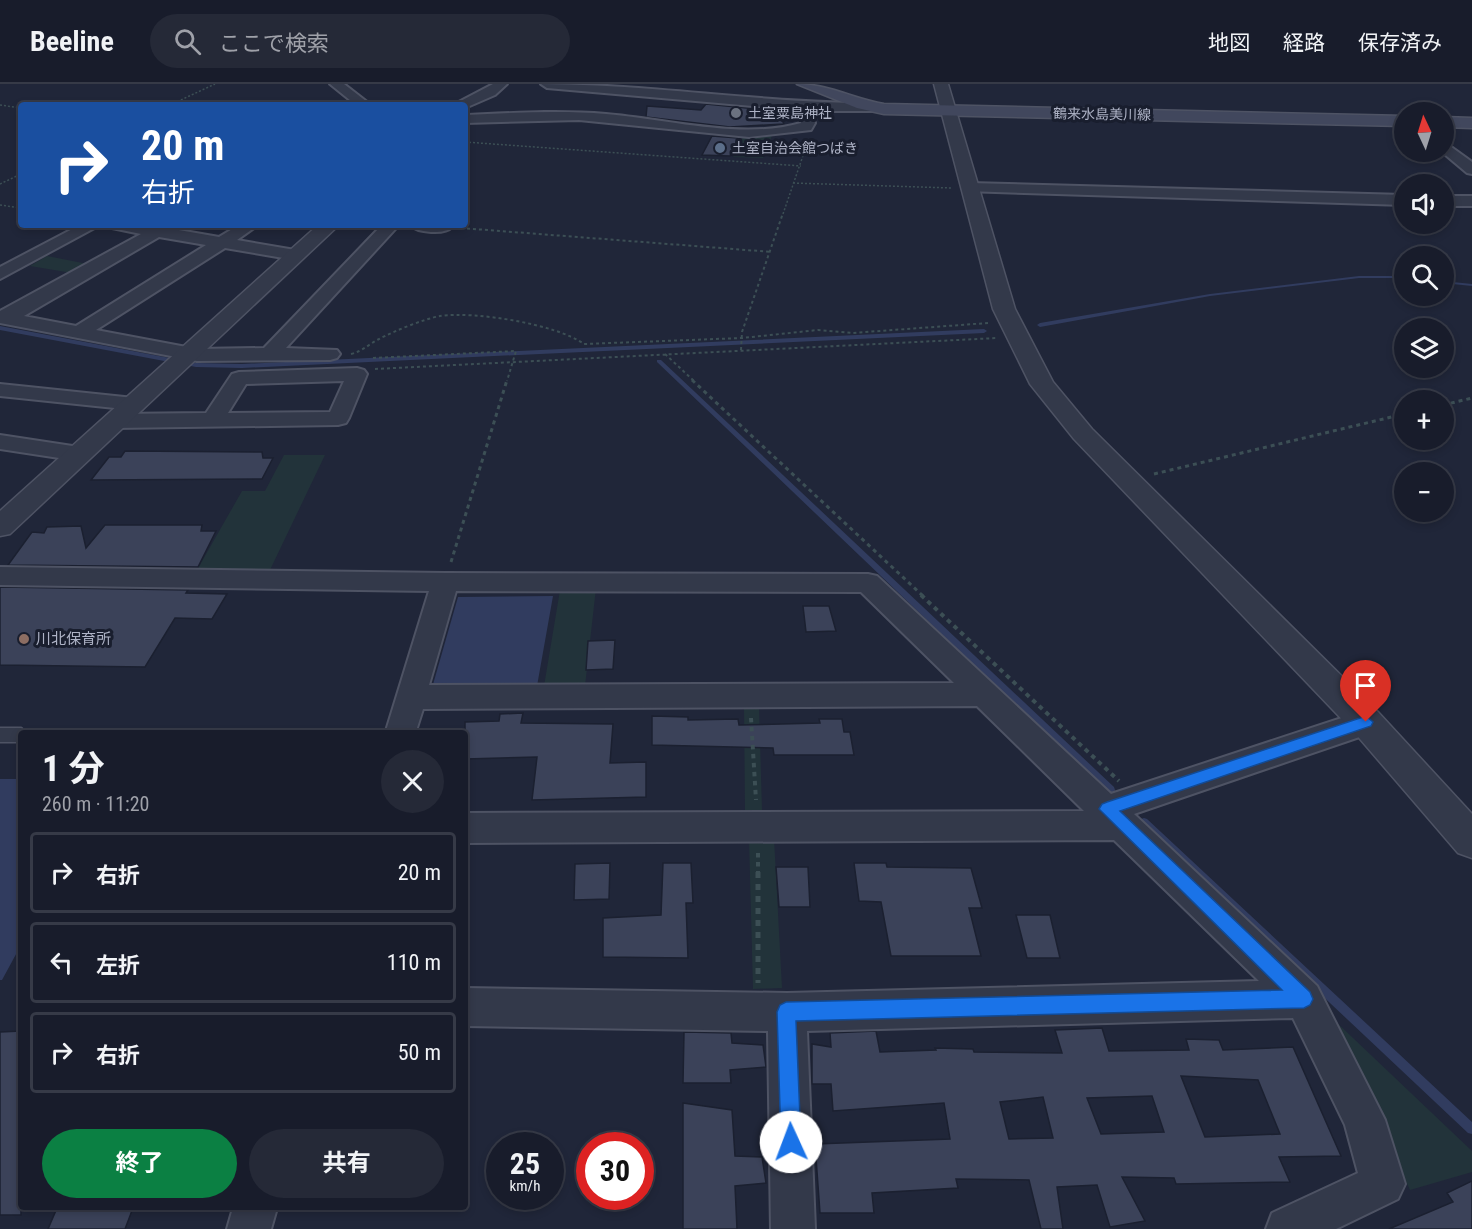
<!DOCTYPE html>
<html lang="ja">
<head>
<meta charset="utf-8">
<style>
	body { margin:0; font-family:"Roboto Condensed","Noto Sans JP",sans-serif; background:#252937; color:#f1f3f6; height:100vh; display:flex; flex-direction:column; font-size:22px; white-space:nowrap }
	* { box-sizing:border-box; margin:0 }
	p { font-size:20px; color:#9fa1a9 }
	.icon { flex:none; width:33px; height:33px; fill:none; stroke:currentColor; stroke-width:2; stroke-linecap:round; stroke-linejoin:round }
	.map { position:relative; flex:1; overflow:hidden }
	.drawer { position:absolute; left:18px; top:646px; width:450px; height:480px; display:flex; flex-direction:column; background:#181c2b; border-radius:6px; box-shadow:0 3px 9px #0003,0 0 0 2px #363a47 }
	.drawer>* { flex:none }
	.banner { position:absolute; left:18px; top:18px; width:450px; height:126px; border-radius:6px; box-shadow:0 3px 9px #0003,0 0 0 2px #363a47; background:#1a4fa0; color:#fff; overflow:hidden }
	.needle { width:39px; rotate:356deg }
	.buttons { position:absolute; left:1394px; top:18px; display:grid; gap:12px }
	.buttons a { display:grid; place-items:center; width:60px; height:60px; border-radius:50%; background:#181c2b; box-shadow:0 3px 9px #0003,0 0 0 2px #363a47; font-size:30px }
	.speed { position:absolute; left:486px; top:1048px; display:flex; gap:12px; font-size:30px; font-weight:700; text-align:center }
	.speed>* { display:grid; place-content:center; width:78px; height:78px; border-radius:50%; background:#181c2b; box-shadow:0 3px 9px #0003,0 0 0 2px #363a47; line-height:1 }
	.speed small { font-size:15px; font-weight:400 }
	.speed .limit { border:9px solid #d22; background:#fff; color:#111 }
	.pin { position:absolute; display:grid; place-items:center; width:51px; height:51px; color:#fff; margin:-62px -26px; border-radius:50% 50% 50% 0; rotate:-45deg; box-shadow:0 0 6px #0007 }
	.pin .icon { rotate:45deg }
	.me { position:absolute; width:66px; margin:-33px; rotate:358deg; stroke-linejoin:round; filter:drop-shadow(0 0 4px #0008) }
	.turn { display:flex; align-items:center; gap:21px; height:126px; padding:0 24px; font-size:27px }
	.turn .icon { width:78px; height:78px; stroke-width:2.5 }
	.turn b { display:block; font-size:42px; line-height:51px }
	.round { display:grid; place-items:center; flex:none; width:63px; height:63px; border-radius:32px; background:#252937 }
	.head { display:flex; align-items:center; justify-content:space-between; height:102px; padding:0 24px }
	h1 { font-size:36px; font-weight:700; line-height:45px }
	.button { display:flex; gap:12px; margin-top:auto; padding:12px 24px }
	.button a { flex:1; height:69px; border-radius:36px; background:#0b8043; color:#fff; font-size:24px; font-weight:700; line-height:69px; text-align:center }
	.button a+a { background:#252937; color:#f1f3f6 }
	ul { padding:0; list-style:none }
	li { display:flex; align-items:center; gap:18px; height:81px; margin:0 12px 9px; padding:0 12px; border:3px solid #363a47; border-radius:6px }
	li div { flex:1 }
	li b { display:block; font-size:22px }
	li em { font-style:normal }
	header { display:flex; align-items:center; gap:36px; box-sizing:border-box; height:84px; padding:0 30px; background:#181c2b; border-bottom:2px solid #363a47 }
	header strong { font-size:28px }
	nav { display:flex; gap:33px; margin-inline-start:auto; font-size:21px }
	.search { width:420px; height:54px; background:#252937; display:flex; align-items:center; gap:15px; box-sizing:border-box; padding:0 21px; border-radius:33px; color:#9fa1a9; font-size:22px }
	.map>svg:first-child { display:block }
	.green { fill:#22333a }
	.water { fill:#313c5f }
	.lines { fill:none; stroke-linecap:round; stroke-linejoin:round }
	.stream { fill:#313c5f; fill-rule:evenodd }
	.building { fill:#3b4259; stroke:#1b2030; stroke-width:1.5; fill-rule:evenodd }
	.service-casing { stroke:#4e5364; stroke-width:3 }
	.minor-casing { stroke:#4e5364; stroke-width:4 }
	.tertiary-casing { stroke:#4e5364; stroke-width:3 }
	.secondary-casing { stroke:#4e5364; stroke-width:3 }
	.path-far4 { stroke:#3c4f55; stroke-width:1.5; stroke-dasharray:2 2; stroke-linecap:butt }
	.path-far3 { stroke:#3c4f55; stroke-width:2; stroke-dasharray:3 3; stroke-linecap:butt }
	.path-far2 { stroke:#3c4f55; stroke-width:3; stroke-dasharray:4 4; stroke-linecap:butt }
	.path-far1 { stroke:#3c4f55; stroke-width:4; stroke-dasharray:4.5 4.5; stroke-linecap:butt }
	.path { stroke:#3c4f55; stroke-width:5; stroke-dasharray:6 6; stroke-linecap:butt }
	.service { fill:#33394a; fill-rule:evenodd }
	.minor { fill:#33394a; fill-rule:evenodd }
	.tertiary { fill:#33394a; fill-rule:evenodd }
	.secondary { fill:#41475d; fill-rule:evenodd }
	.route { fill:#1a73e8; stroke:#114b97; stroke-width:1.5 }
	.worship-dot { fill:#6b7280; stroke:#191e2e; stroke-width:2 }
	.service-dot { fill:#5c6f8a; stroke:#191e2e; stroke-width:2 }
	.education-dot { fill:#8d6e63; stroke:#191e2e; stroke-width:2 }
	.labels { text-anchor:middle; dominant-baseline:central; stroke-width:6; stroke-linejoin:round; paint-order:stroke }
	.far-poi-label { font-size:14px; fill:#aeb3c6; stroke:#191e2e; text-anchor:start }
	.far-street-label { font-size:14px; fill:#aeb3c6; stroke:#191e2e }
	.poi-label { font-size:15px; fill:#aeb3c6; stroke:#191e2e; text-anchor:start }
</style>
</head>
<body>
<header>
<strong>Beeline</strong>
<div class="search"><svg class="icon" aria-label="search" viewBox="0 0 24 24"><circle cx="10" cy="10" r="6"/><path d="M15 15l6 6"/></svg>ここで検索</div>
<nav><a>地図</a><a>経路</a><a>保存済み</a></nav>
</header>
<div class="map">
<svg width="1472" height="1145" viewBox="0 0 1472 1145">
	<rect width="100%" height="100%" fill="#202639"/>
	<path class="green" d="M773 49 763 74 733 73 744 51Z
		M47 172 93 181 78 190 30 182Z
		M284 371H325L270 486H197L242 407H265Z
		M596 504 585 602H544L560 506Z
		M744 622H759L762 726 745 727Z
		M774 754 782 904 753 905 749 755Z
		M1333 935 1472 1067V1088L1410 1106Z"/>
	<path class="water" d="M553 512 537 602 432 604 458 513Z
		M0 695H21V861L2 896H0Z"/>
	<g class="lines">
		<path class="stream" d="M1359 192H1404V194H1359L1210 212 1040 243 1037 241 1040 239 1210 210Z
			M1443 197 1472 200V202L1443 199Z
			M0 242 196 279 242 280 984 245 987 247 984 249 242 284 196 283 0 246Z
			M657 276H661L1114 703 1115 706 1114 709 1111 710 1108 709 657 278Z
			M1144 734 1147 735 1472 1038V1050L1468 1049 1141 741 1140 738 1141 735Z"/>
	</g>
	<path class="building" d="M706 20 777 27 784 40 730 43 646 33 647 22 701 26Z
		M712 52 738 54 730 72 702 71Z
		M125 367 262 368 263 374H273L262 395 91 396 109 373H121Z
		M105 441H202L201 447H216L198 483 8 481 32 448 44 449 47 443 81 442 86 464Z
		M0 503 188 506 186 509 227 510 212 535 175 534 145 583 0 581Z
		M803 522H829L836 547 806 548Z
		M615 556 613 585 586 586 588 557Z
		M523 629 521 639 613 640 610 679 646 678V713L532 716 537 673 465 675V638L499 637 500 630Z
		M652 632 688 633V636L738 635 739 641 820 639 819 635H842L844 648H850L854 671H774L773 664 652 661Z
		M610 779 609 815 574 816 575 780Z
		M663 779H691L693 819H686L688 874 603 873V834L661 831Z
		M854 779H886L887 783 971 784 982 824H969L981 872H891L881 818 859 817Z
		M776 783H808L810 823H779Z
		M1016 831H1050L1060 874H1027Z
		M1102 944 1109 967 1189 966 1186 955 1219 956 1223 966 1293 963 1341 1072 1279 1073 1290 1098 1176 1100 1174 1094 1122 1093 1145 1137 1110 1143 1097 1101 1057 1103 1063 1145H1041L1029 1096 956 1095 958 1104 872 1109 874 1129H820L815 1060 950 1055 944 1019 833 1027 831 1000H812V960L831 963 830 949 876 947 880 968 936 966 935 964 973 965 974 968 1062 969 1055 946ZM1181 992 1258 996 1280 1050 1205 1053ZM1152 1012 1164 1048 1101 1050 1087 1014ZM1043 1013 1053 1054 1009 1055 1000 1018Z
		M21 947V1131H0V948Z
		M684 948 731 949 732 959 763 961 766 983 730 986 731 999H683Z
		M683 1019 732 1026 735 1072 762 1073 766 1099 735 1102 737 1145H683Z
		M1472 1097V1145H1389L1453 1118 1447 1109Z
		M57 1124H133L125 1145H48Z"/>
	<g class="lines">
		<g class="service-casing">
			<path id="service" d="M0 644H21L28 650H21V658H0Z"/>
		</g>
		<g class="minor-casing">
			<path id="minor" d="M330 0H344L371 21H356Z
				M493 0H507L495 11 465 24V21H453Z
				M541 0C651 0 760 19 871 19L878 23 871 27H811L815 39 811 46 749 53 579 36 465 39V31C512 29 559 26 606 30 667 35 742 56 801 39L797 26 547 4Z
				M1443 57 1472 78V90L1467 89 1442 68Z
				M970 99 1404 111V121L965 107 962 104Z
				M1443 112H1472V122H1443Z
				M80 141H100L0 195V183Z
				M110 141H176L173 145 219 153 239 141H258L237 156 301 167 304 171 295 176 225 164 96 246 197 265 264 264 382 141H399L286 264 337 266 340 270 337 274 330 276 197 277 0 239V227L141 150 112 144ZM159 153 206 161 76 242 24 232Z
				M410 141H451L452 143C445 151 417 149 410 141Z
				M357 284 364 286 367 290 349 334 346 339 338 341 115 344 107 342 104 337 107 332 115 330 206 329 232 290 239 288ZM344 297 330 328 228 329 246 300Z
				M0 300 134 314 142 315 145 320 142 325 134 326 0 312Z
				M0 351 79 363 87 365 90 370 87 375 79 377 0 365Z
				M0 483 445 489 868 490 877 492 1111 710 1366 626 1377 629 1381 638 1377 647 1134 730 1317 902 1385 1036 1405 1100 1398 1115 1336 1145H1266L1272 1129 1358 1089 1345 1041 1293 934 807 947 815 1145H771L768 947 465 942V904L787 909 1259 897 1114 756 465 759V729L1084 727 977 622 423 625 415 650H385L429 507 0 501ZM456 507 861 508 954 599 429 601Z
				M233 1124H277L271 1145H227Z"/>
		</g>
		<g class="tertiary-casing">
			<path id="tertiary" d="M934 0H948L1015 225 1053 298 1092 345 1378 628 1472 730V774L1458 769 1354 648 1074 355 1030 300 993 225Z
				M318 141H339L10 450 0 452V427Z"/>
		</g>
		<g class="secondary-casing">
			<path id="secondary" d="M797 0C828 0 854 15 884 20L1404 32V42L884 30 857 24Z
				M1443 33 1472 34V44L1443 43Z"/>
		</g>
		<path class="path-far4" d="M0 21 21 24
			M170 21 215 0
			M465 58 801 82
			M793 99 951 104
			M0 100 21 90
			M0 121 21 124
			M783 130 808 57"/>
		<path class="path-far3" d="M461 144 772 168
			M741 266 742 248 783 129
			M351 270C363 267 369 260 379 255 394 247 424 235 440 232 475 227 556 240 584 260L742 254 818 246 852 249 988 239
			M665 270 694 297
			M373 274 516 267 507 297
			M375 285 997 254"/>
		<path class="path-far2" d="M692 296 923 512
			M1443 321 1472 314
			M1154 390 1404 330
			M451 478 507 296"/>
		<path class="path-far1" d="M921 511 1119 697
			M751 634 756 716
			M758 769V789"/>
		<path class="path" d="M758 788V899"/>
		<use href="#service" class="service"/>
		<use href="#minor" class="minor"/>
		<use href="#tertiary" class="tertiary"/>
		<use href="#secondary" class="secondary"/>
	</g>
	<path class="route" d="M1366 632 1373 638 1371 642 1120 727 1310 908 1313 915 1310 921 1304 924 796 937 801 1058 798 1065 791 1068 784 1065 781 1058 777 928 780 921 786 918 1282 906 1099 725 1102 720 1107 718Z"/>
	<circle class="worship-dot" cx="736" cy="29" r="6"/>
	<circle class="service-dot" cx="720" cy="64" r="6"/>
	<circle class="education-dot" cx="24" cy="555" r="6"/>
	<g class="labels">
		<g class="far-poi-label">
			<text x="748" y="29">土室粟島神社</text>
			<text x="732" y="64">土室自治会館つばき</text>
		</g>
		<g class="far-street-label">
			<text transform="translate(1102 30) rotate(1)">鶴来水島美川線</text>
		</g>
		<g class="poi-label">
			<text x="36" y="555">川北保育所</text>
		</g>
	</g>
</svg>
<div class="buttons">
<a><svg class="needle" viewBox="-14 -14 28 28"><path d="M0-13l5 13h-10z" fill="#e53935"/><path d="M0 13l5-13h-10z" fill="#9fa1a9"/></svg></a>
<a><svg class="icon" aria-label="sound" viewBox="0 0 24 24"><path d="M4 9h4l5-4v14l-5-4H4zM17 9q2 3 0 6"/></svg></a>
<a><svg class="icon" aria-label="search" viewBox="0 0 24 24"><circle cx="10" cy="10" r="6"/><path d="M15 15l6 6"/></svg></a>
<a><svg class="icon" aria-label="layers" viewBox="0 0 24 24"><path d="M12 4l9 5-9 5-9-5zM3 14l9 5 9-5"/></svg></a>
<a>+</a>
<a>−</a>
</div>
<div class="speed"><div>25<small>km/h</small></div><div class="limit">30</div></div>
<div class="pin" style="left:1366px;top:638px;background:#d93025"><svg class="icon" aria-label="arrive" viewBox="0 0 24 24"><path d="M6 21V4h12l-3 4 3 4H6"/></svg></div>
<svg class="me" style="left:791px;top:1058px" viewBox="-20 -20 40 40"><circle r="19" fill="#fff"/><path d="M0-13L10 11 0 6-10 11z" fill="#1a73e8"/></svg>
<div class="banner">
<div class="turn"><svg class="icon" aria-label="right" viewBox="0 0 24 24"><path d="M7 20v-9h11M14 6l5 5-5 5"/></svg><div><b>20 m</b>右折</div></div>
</div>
<section class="drawer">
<div class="head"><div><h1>1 分</h1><p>260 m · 11:20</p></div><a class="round"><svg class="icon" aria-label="close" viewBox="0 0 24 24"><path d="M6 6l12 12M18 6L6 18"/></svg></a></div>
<ul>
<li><svg class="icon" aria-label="right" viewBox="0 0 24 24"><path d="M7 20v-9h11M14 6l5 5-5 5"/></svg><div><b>右折</b></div><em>20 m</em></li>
<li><svg class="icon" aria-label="left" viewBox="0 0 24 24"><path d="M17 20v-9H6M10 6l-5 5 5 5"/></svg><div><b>左折</b></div><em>110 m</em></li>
<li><svg class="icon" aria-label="right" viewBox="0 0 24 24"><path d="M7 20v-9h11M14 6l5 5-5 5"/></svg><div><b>右折</b></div><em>50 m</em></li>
</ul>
<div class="button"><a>終了</a><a>共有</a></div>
</section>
</div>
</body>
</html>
